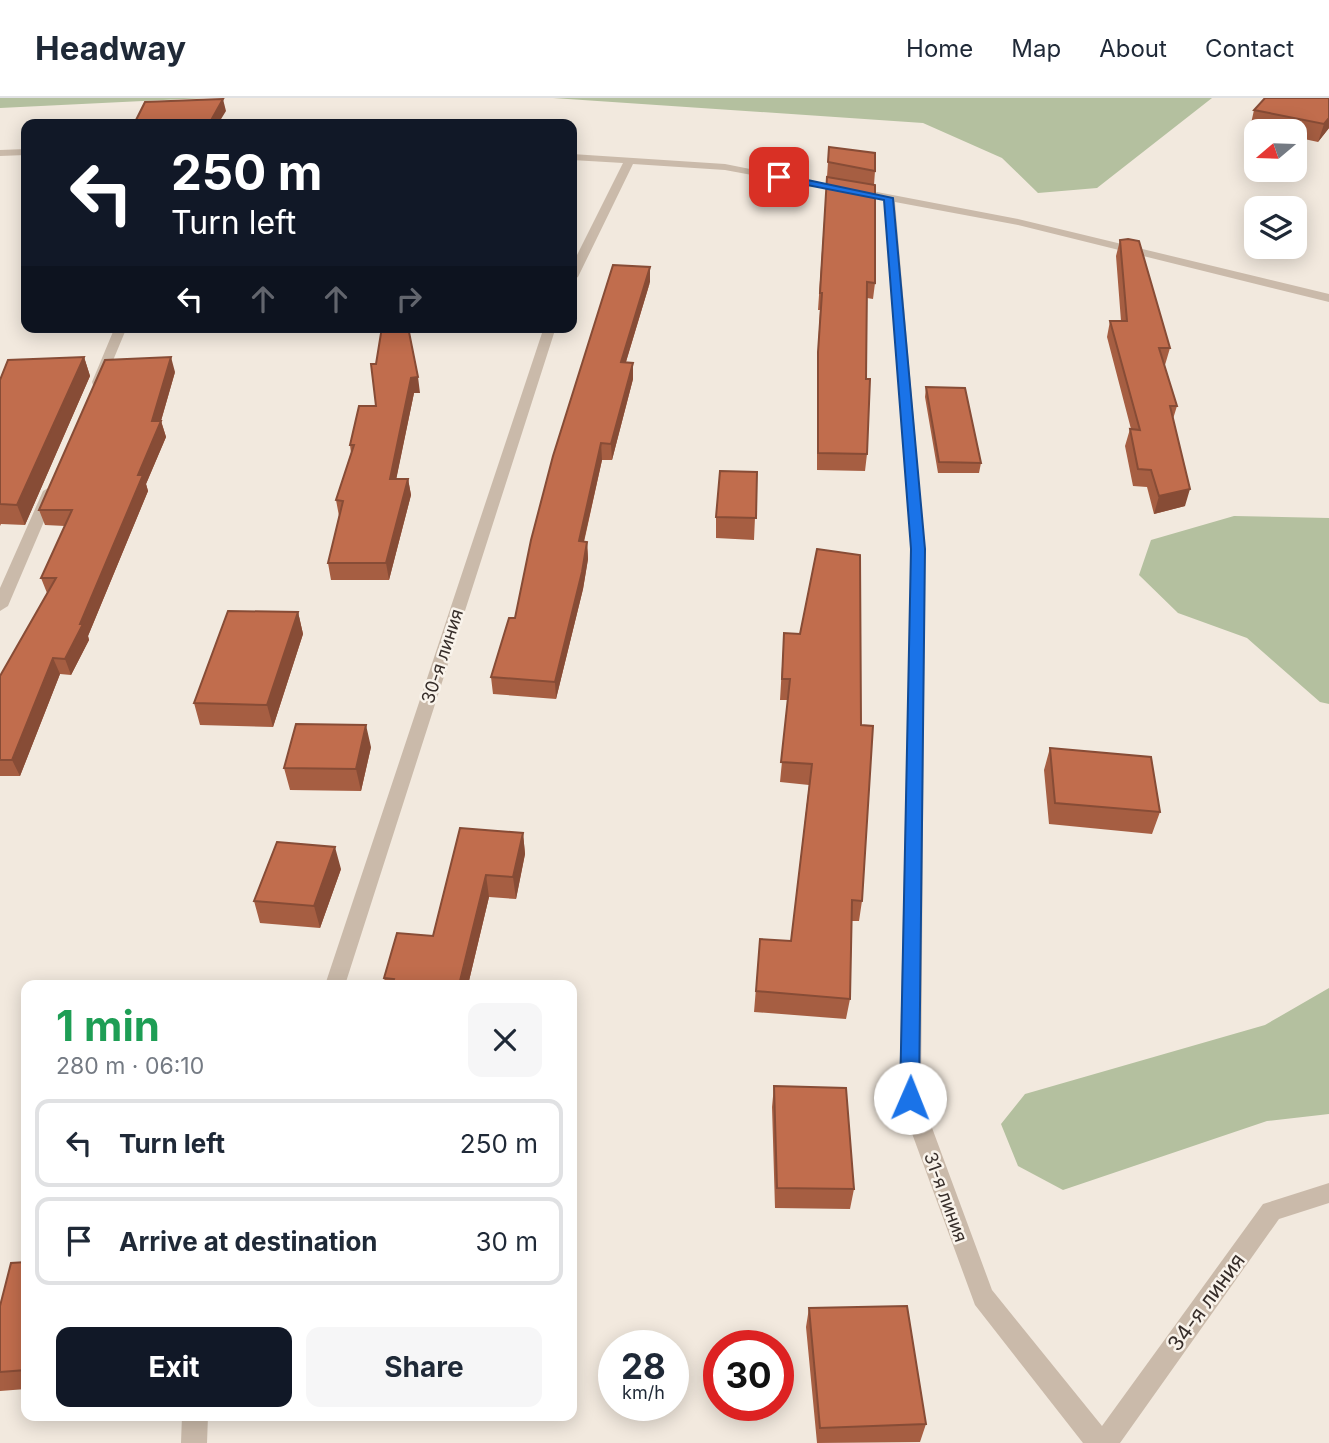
<!DOCTYPE html>
<html lang="en">
<head>
<meta charset="utf-8">
<style>
	body { margin:0; font-family:Inter,sans-serif; background:#f6f6f7; color:#1f2937; height:100vh; display:flex; flex-direction:column; font-size:26px; white-space:nowrap }
	* { box-sizing:border-box; margin:0 }
	p { font-size:23px; color:#747a83 }
	.icon { flex:none; width:38px; height:38px; fill:none; stroke:currentColor; stroke-width:2; stroke-linecap:round; stroke-linejoin:round }
	.map { position:relative; flex:1; overflow:hidden }
	.sheet { position:absolute; left:21px; top:882px; width:556px; height:441px; display:flex; flex-direction:column; background:#fff; border-radius:14px; box-shadow:0 4px 18px #0003 }
	.sheet>* { flex:none }
	.hud { position:absolute; left:21px; top:21px; width:556px; height:214px; border-radius:14px; box-shadow:0 4px 18px #0003; background:#111827; color:#fff; overflow:hidden }
	.needle { width:46px; rotate:251deg }
	.controls { position:absolute; left:1244px; top:21px; display:grid; gap:14px }
	.controls a { display:grid; place-items:center; width:63px; height:63px; border-radius:14px; background:#fff; box-shadow:0 4px 18px #0003; font-size:35px }
	.speed { position:absolute; left:598px; top:1232px; display:flex; gap:14px; font-size:35px; font-weight:700; text-align:center }
	.speed>* { display:grid; place-content:center; width:91px; height:91px; border-radius:50%; background:#fff; box-shadow:0 4px 18px #0003; line-height:1 }
	.speed small { font-size:18px; font-weight:400 }
	.speed .limit { border:10px solid #d22; background:#fff; color:#111 }
	.pin { position:absolute; display:grid; place-items:center; width:60px; height:60px; color:#fff; margin:-30px; border-radius:14px; box-shadow:0 4px 10px #0006 }
	.me { position:absolute; width:77px; margin:-38px; rotate:1deg; stroke-linejoin:round; filter:drop-shadow(0 0 5px #0008) }
	.turn { display:flex; align-items:center; gap:24px; height:147px; padding:0 35px; font-size:32px }
	.turn .icon { width:91px; height:91px; stroke-width:2.5 }
	.turn b { display:block; font-size:49px; line-height:60px }
	.lanes { display:flex; align-items:center; height:66px; padding:0 35px; background:#0003; justify-content:center; gap:35px; direction:ltr }
	.lanes .off { opacity:.35 }
	.round { display:grid; place-items:center; flex:none; width:74px; height:74px; border-radius:14px; background:#f6f6f7 }
	.summary { display:flex; align-items:center; justify-content:space-between; height:119px; padding:0 35px }
	h1 { font-size:42px; font-weight:700; line-height:52px; color:#1e9e55 }
	.cta { display:flex; gap:14px; margin-top:auto; padding:14px 35px }
	.cta a { flex:1; height:80px; border-radius:14px; background:#111827; color:#fff; font-size:28px; font-weight:700; line-height:80px; text-align:center }
	.cta a+a { background:#f6f6f7; color:#1f2937 }
	ul { padding:0; list-style:none }
	li { display:flex; align-items:center; gap:21px; height:88px; margin:0 14px 10px; padding:0 21px; border:4px solid #e0e1e3; border-radius:14px }
	li div { flex:1 }
	li b { display:block; font-size:26px }
	li em { font-style:normal }
	header { display:flex; align-items:center; gap:42px; box-sizing:border-box; height:98px; padding:0 35px; background:#fff; border-bottom:2px solid #e0e1e3 }
	header strong { font-size:33px }
	nav { display:flex; gap:38px; margin-inline-start:auto; font-size:24px }
	.map>svg:first-child { display:block }
	.green { fill:#b4c09f }
	.lines { fill:none; stroke-linecap:round; stroke-linejoin:round }
	.street { fill:#cabaaa; fill-rule:evenodd }
	.wall { fill:#a65e42 }
	.shaded-wall { fill:#874c36 }
	.building { fill:#c16d4d; stroke:#874c36; stroke-width:2 }
	.route { fill:#1a73e8; stroke:#114b97; stroke-width:2 }
	.labels { text-anchor:middle; dominant-baseline:central; stroke-width:5; stroke-linejoin:round; paint-order:stroke }
	.street-label { font-size:18px; fill:#372e2a; stroke:#f9f3eb }
	.near-street-label { font-size:21px; fill:#372e2a; stroke:#f9f3eb }
</style>
</head>
<body>
<header>
<strong>Headway</strong>
<nav><a>Home</a><a>Map</a><a>About</a><a>Contact</a></nav>
</header>
<div class="map">
<svg width="1329" height="1345" viewBox="0 0 1329 1345">
	<rect width="100%" height="100%" fill="#f2e9de"/>
	<path class="green" d="M0 0H204L0 10Z
		M553 0H1212L1097 90 1038 95 1002 60 923 25Z
		M1234 418 1329 420V606L1320 604 1247 540 1178 515 1139 477 1151 442Z
		M1329 890V1016L1267 1023 1063 1092 1018 1068 1001 1026 1025 996 1265 927Z"/>
	<g class="lines">
		<path class="street" d="M26 51V57L0 58V52Z
			M572 56 725 66 855 92 850 95 725 72 633 66 578 179 572 182V167L623 65 572 62Z
			M877 94 1018 121 1329 196V204L1018 127 895 104 925 451 921 1000 992 1192 1102 1328 1263 1106 1329 1085V1105L1279 1121 1120 1345H1083L975 1207 899 1000 911 451 884 101 873 99 872 97Z
			M115 229H127L104 284 103 287H93L92 284Z
			M544 229H556L345 887H325Z
			M50 389 57 393 8 508 0 513V490L43 393Z
			M182 1318H208L207 1345H181Z"/>
	</g>
	<path class="wall" d="M1329 0V30L1318 44 1295 39V33H1267L1250 30 1254 12Z
		M829 49 875 73 874 87 875 185 873 201 867 200 866 281 867 356 865 373 817 372V270L820 212H818Z
		M1120 142 1170 250 1165 267H1164L1177 308 1173 321 1185 408 1154 416 1147 389 1133 388 1125 348 1130 331H1131L1107 239 1110 223H1121L1116 158Z
		M650 184 626 264 633 281 612 362H602L584 444H587L588 461 583 491 556 601 493 596 491 579Z
		M84 259 90 278 25 427 1 426 0 428V282Z
		M371 266 420 295H414L396 381H408L411 397 389 482H331L328 465 339 418 336 402 351 355 350 347 376 308Z
		M175 274 161 323 166 339 146 386 148 393 88 538 89 542 71 577 60 576 20 678H0V578L47 495 41 480 65 428 45 427 39 412Z
		M926 289 981 365 979 375H938L925 299Z
		M757 374 754 442 716 440V419Z
		M298 514 303 536 273 629 200 627 194 605Z
		M784 535 862 803 859 823H852L850 901 846 921 754 914 760 841 791 843 809 687 780 684 788 602H780Z
		M371 649 361 693 290 692 284 670Z
		M1050 650 1160 714 1152 736 1049 726 1044 672Z
		M523 735 525 756 516 801 489 799 468 887H386L384 880 433 838Z
		M341 771 320 830 260 825 254 803Z
		M774 988 854 1091 850 1111 775 1110 772 1009Z
		M26 1164V1291L0 1293V1208Z
		M809 1210 926 1326 920 1344 817 1345 806 1229Z"/>
	<path class="shaded-wall" d="M223 1 226 13 218 26H209Z
		M1329 20V30L1318 44 1324 26Z
		M650 169V184L621 280V264Z
		M84 259 90 278 25 427 17 407Z
		M171 259 175 274 160 326 161 323 166 339 146 386 148 393 88 538 89 542 71 577 65 561 80 526 138 377 152 323Z
		M633 265V281L612 362 611 346Z
		M418 279 420 295H414L393 397 390 381 411 280Z
		M601 345 602 362 580 460 579 443Z
		M408 381 411 397 389 482 386 465Z
		M1190 391 1185 408 1154 416 1159 398Z
		M587 444 588 461 583 491 556 601 555 584Z
		M298 514 303 536 273 629 267 607Z
		M53 560 60 576 20 678 12 662Z
		M366 627 371 649 361 693 356 671Z
		M523 735 525 756 516 801 513 779Z
		M335 749 341 771 320 830 314 808Z
		M486 777 489 799 468 887H459Z"/>
	<path class="building" d="M1265 0H1329V20L1324 26 1254 12Z
		M223 1 209 26H134L145 4Z
		M829 49 875 55V73L828 64Z
		M827 79 875 87V185L867 184 866 281H870L867 356 818 355V254L822 195H820Z
		M1128 141 1139 143 1170 250H1159L1177 308H1170L1190 391 1159 398 1151 372 1138 371 1130 331 1140 332 1110 223H1127L1120 142Z
		M613 167 650 169 621 264 633 265 611 346 601 345 579 443 587 444 582 474 555 584 491 579 509 520H515L531 442 553 358Z
		M382 229H408L418 279 411 280 390 381H408L386 465H328L343 403 336 402 354 347H350L359 308H376L371 266H376Z
		M84 259 17 407 0 406V282L8 262Z
		M171 259 152 323H161L138 377H143L80 526H83L65 561 53 560 12 662H0V578L56 480H41L72 412H39L105 262Z
		M926 289 965 290 981 365 939 364Z
		M720 373 757 374 756 420 716 419Z
		M817 451 860 457 861 627 873 628 862 803 852 802 850 901 756 893 760 841 791 843 812 666 781 664 790 581H782L784 535 800 536Z
		M228 513 298 514 267 607 194 605Z
		M296 626 366 627 356 671 284 670Z
		M1050 650 1151 659 1160 714 1055 705Z
		M460 730 523 735 513 779 486 777 459 887H392L394 881 384 880 397 835 433 838Z
		M277 744 335 749 314 808 254 803Z
		M774 988 846 990 854 1091 777 1090Z
		M26 1164V1272L0 1274V1208L11 1165Z
		M907 1208 926 1326 820 1330 809 1210Z"/>
	<path class="route" d="M779 76 893 100 925 451 919 1000 917 1006 910 1008 903 1006 900 1000 911 451 884 102 776 81V77Z"/>
	<g class="labels">
		<g class="street-label">
			<text transform="translate(442 558) rotate(-72)">30-я линия</text>
			<text transform="translate(946 1099) rotate(70)">31-я линия</text>
		</g>
		<g class="near-street-label">
			<text transform="translate(1206 1204) rotate(-54)">34-я линия</text>
		</g>
	</g>
</svg>
<div class="controls">
<a><svg class="needle" viewBox="-14 -14 28 28"><path d="M0-13l5 13h-10z" fill="#e53935"/><path d="M0 13l5-13h-10z" fill="#747a83"/></svg></a>
<a><svg class="icon" aria-label="layers" viewBox="0 0 24 24"><path d="M12 4l9 5-9 5-9-5zM3 14l9 5 9-5"/></svg></a>
</div>
<div class="speed"><div>28<small>km/h</small></div><div class="limit">30</div></div>
<div class="pin" style="left:779px;top:79px;background:#d93025"><svg class="icon" aria-label="arrive" viewBox="0 0 24 24"><path d="M6 21V4h12l-3 4 3 4H6"/></svg></div>
<svg class="me" style="left:910px;top:1000px" viewBox="-20 -20 40 40"><circle r="19" fill="#fff"/><path d="M0-13L10 11 0 6-10 11z" fill="#1a73e8"/></svg>
<div class="hud">
<div class="turn"><svg class="icon" aria-label="left" viewBox="0 0 24 24"><path d="M17 20v-9H6M10 6l-5 5 5 5"/></svg><div><b>250 m</b>Turn left</div></div>
<div class="lanes"><svg class="icon" aria-label="left" viewBox="0 0 24 24"><path d="M17 20v-9H6M10 6l-5 5 5 5"/></svg><svg class="icon off" aria-label="ahead" viewBox="0 0 24 24"><path d="M12 20V5M6 11l6-6 6 6"/></svg><svg class="icon off" aria-label="ahead" viewBox="0 0 24 24"><path d="M12 20V5M6 11l6-6 6 6"/></svg><svg class="icon off" aria-label="right" viewBox="0 0 24 24"><path d="M7 20v-9h11M14 6l5 5-5 5"/></svg></div>
</div>
<section class="sheet">
<div class="summary"><div><h1>1 min</h1><p>280 m · 06:10</p></div><a class="round"><svg class="icon" aria-label="close" viewBox="0 0 24 24"><path d="M6 6l12 12M18 6L6 18"/></svg></a></div>
<ul>
<li><svg class="icon" aria-label="left" viewBox="0 0 24 24"><path d="M17 20v-9H6M10 6l-5 5 5 5"/></svg><div><b>Turn left</b></div><em>250 m</em></li>
<li><svg class="icon" aria-label="arrive" viewBox="0 0 24 24"><path d="M6 21V4h12l-3 4 3 4H6"/></svg><div><b>Arrive at destination</b></div><em>30 m</em></li>
</ul>
<div class="cta"><a>Exit</a><a>Share</a></div>
</section>
</div>
</body>
</html>
